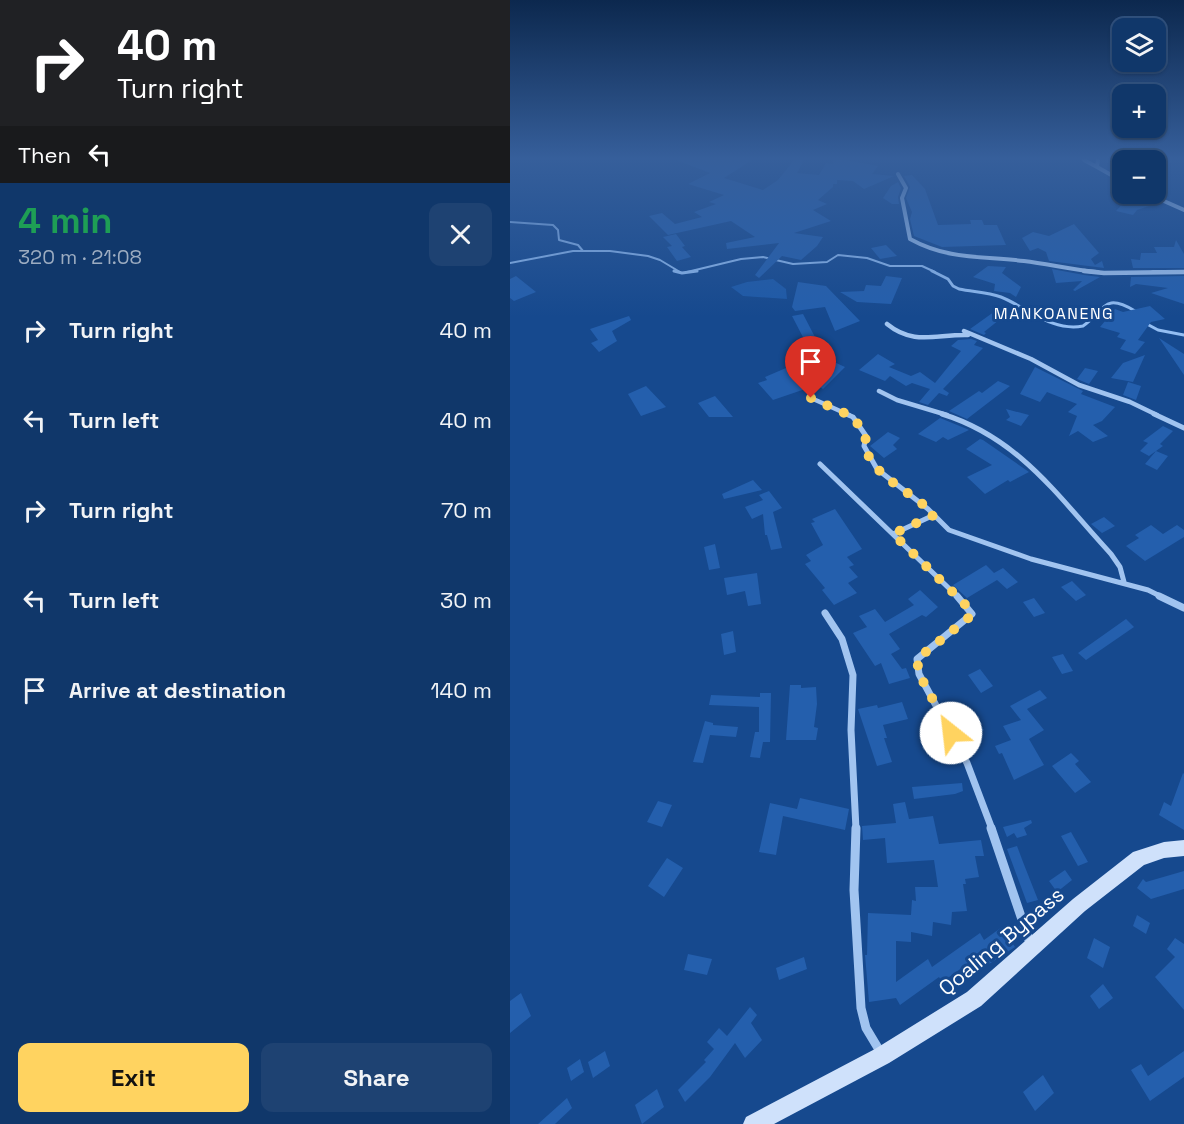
<!DOCTYPE html>
<html lang="en">
<head>
<meta charset="utf-8">
<style>
	body { margin:0; font-family:"Space Grotesk",sans-serif; background:#1e4272; color:#f1f3f6; height:100vh; display:flex; flex-direction:column; font-size:22px; white-space:nowrap }
	* { box-sizing:border-box; margin:0 }
	p { font-size:20px; color:#9cacc1 }
	.icon { flex:none; width:33px; height:33px; fill:none; stroke:currentColor; stroke-width:2; stroke-linecap:round; stroke-linejoin:round }
	.map { position:relative; flex:1; overflow:hidden }
	.panel { display:flex; flex-direction:column; background:#10376a; width:510px }
	.panel>* { flex:none }
	.guide { background:#202124; color:#fff; overflow:hidden }
	.controls { position:absolute; left:602px; top:18px; display:grid; gap:12px }
	.controls a { display:grid; place-items:center; width:54px; height:54px; border-radius:12px; background:#10376a; box-shadow:0 2px 4px #0004,0 0 0 2px #30517e; font-size:30px }
	.pin { position:absolute; display:grid; place-items:center; width:51px; height:51px; color:#fff; margin:-62px -26px; border-radius:50% 50% 50% 0; rotate:-45deg; box-shadow:0 0 6px #0007 }
	.pin .icon { rotate:45deg }
	.me { position:absolute; width:66px; margin:-33px; rotate:331deg; stroke-linejoin:round; filter:drop-shadow(0 0 4px #0008) }
	.turn { display:flex; align-items:center; gap:21px; height:126px; padding:0 18px; font-size:27px }
	.turn .icon { width:78px; height:78px; stroke-width:2.5 }
	.turn b { display:block; font-size:42px; line-height:51px }
	.then { display:flex; align-items:center; height:57px; padding:0 18px; background:#0003; gap:12px; font-size:22px }
	.round { display:grid; place-items:center; flex:none; width:63px; height:63px; border-radius:12px; background:#1e4272 }
	.summary { display:flex; align-items:center; justify-content:space-between; height:102px; padding:0 18px }
	h1 { font-size:36px; font-weight:800; line-height:45px; color:#1e9e55 }
	.primary-button { display:flex; gap:12px; margin-top:auto; padding:12px 18px }
	.primary-button a { flex:1; height:69px; border-radius:12px; background:#ffd360; color:#111; font-size:24px; font-weight:800; line-height:69px; text-align:center }
	.primary-button a+a { background:#1e4272; color:#f1f3f6 }
	ul { padding:0; list-style:none }
	li { display:flex; align-items:center; gap:18px; height:90px; padding:0 18px }
	li div { flex:1 }
	li b { display:block; font-size:22px }
	li em { font-style:normal }
	main { display:flex; flex:1; min-height:0 }
	.map>svg:first-child { display:block }
	.green { fill:#1e5aa8 }
	.lines { fill:none; stroke-linecap:round; stroke-linejoin:round }
	.stream-far1 { stroke:#93bef3; stroke-width:2 }
	.stream { stroke:#93bef3; stroke-width:3 }
	.building { fill:#245fad }
	.minor-far4 { stroke:#a1c4f0; stroke-width:4 }
	.minor-far3 { stroke:#a1c4f0; stroke-width:4.5 }
	.minor-far2 { stroke:#a1c4f0; stroke-width:5 }
	.minor-far1 { stroke:#a1c4f0; stroke-width:7 }
	.minor { stroke:#a1c4f0; stroke-width:9 }
	.secondary { fill:#cfe1fb; fill-rule:evenodd }
	.route { stroke:#ffd360; stroke-width:10; stroke-dasharray:0 18 }
	.labels { text-anchor:middle; dominant-baseline:central; stroke-width:6; stroke-linejoin:round; paint-order:stroke }
	.far-neighbourhood-label { font-size:16px; letter-spacing:1.5px; fill:#fff; stroke:#16498e }
	.near-street-label { font-size:21px; fill:#fff; stroke:#16498e }
</style>
</head>
<body>
<main>
<section class="panel">
<div class="guide">
<div class="turn"><svg class="icon" aria-label="right" viewBox="0 0 24 24"><path d="M7 20v-9h11M14 6l5 5-5 5"/></svg><div><b>40 m</b>Turn right</div></div>
<div class="then">Then<svg class="icon" aria-label="left" viewBox="0 0 24 24"><path d="M17 20v-9H6M10 6l-5 5 5 5"/></svg></div>
</div>
<div class="summary"><div><h1>4 min</h1><p>320 m · 21:08</p></div><a class="round"><svg class="icon" aria-label="close" viewBox="0 0 24 24"><path d="M6 6l12 12M18 6L6 18"/></svg></a></div>
<ul>
<li><svg class="icon" aria-label="right" viewBox="0 0 24 24"><path d="M7 20v-9h11M14 6l5 5-5 5"/></svg><div><b>Turn right</b></div><em>40 m</em></li>
<li><svg class="icon" aria-label="left" viewBox="0 0 24 24"><path d="M17 20v-9H6M10 6l-5 5 5 5"/></svg><div><b>Turn left</b></div><em>40 m</em></li>
<li><svg class="icon" aria-label="right" viewBox="0 0 24 24"><path d="M7 20v-9h11M14 6l5 5-5 5"/></svg><div><b>Turn right</b></div><em>70 m</em></li>
<li><svg class="icon" aria-label="left" viewBox="0 0 24 24"><path d="M17 20v-9H6M10 6l-5 5 5 5"/></svg><div><b>Turn left</b></div><em>30 m</em></li>
<li><svg class="icon" aria-label="arrive" viewBox="0 0 24 24"><path d="M6 21V4h12l-3 4 3 4H6"/></svg><div><b>Arrive at destination</b></div><em>140 m</em></li>
</ul>
<div class="primary-button"><a>Exit</a><a>Share</a></div>
</section>
<div class="map">
<svg width="674" height="1124" viewBox="0 0 674 1124">
	<rect width="100%" height="100%" fill="#16498e"/>
	<path class="green" d="M263 279 276 289 277 299 233 296 221 287 237 282Z"/>
	<g class="lines">
		<path class="stream-far1" d="M0 222 43 225 48 230 49 240 68 245 73 251
			M0 263 63 251H100L138 256 150 260 170 272
			M177 272 231 259 253 257 283 264 317 262 328 255 357 258 380 266H412L425 272"/>
		<path class="stream" d="M164 271 172 273 187 271
			M422 271 438 279 443 286 449 289C463 292 477 292 491 297 518 308 542 332 573 326 596 310 593 292 625 311
			M635 323 648 330 674 335"/>
	</g>
	<path class="building" d="M166 160H242L214 178 253 190 268 180 284 160H294L287 173 309 175 316 163 322 164 324 160H336L368 166 362 174 384 176 354 189 343 181 327 180V184H323V187L308 200 317 204 303 210 321 221 284 233 313 237 307 246 291 260 272 256 249 278 245 275 269 243 217 249 216 243 245 237 221 221 158 235 139 216 152 213 165 224 192 217 184 212 206 204 199 202 214 195 178 184 200 173Z
		M402 175 415 189 428 225 461 224 460 220H472L474 225H487L496 245 432 247 404 236 400 219 402 212 396 198 400 187 394 176Z
		M388 182 391 188 388 197 389 204H382L373 198 381 186Z
		M631 195 648 203 627 210 623 215 606 211 615 201Z
		M564 224 589 253 581 259 585 265 592 261 594 268 539 261 536 252 528 248 520 251 512 238 523 232 539 236Z
		M166 234 175 246 172 247 181 257 167 261 157 247 162 246 153 237Z
		M666 240 674 254V268H623L621 259 630 260 631 253H647L644 247H664Z
		M376 245 387 256 370 259 361 248Z
		M478 266 496 267 492 273 511 287 506 297 500 293 484 291 485 284 463 277Z
		M542 269 574 275 590 277 565 291 563 290 572 281 546 283Z
		M6 276 26 292 4 301 0 298V279Z
		M376 276 392 278 381 304 347 302 330 292 354 291 356 285 371 286Z
		M674 276V304L641 293 658 288 626 284 620 287 621 277Z
		M288 282 316 286 350 321 325 331 315 307 285 311 282 307Z
		M640 306 655 319 641 322 628 340 635 342 625 354 610 349 616 340 607 337 610 333 590 327 605 309 613 312Z
		M488 309 494 316 474 332 476 333 474 335 460 329Z
		M293 314 305 337 295 341 282 316Z
		M119 316 121 320 102 331 107 341 89 352 81 343 88 340 80 329Z
		M649 338 674 354V375Z
		M461 339 467 341 464 345 473 348 433 389 439 393 437 396 429 393 418 405 409 402 420 389 402 383 396 386 380 376 375 381 349 370 368 354 385 364 379 367 401 376 410 372 425 383 451 351 441 346 448 340Z
		M635 355 623 382 601 378 613 363Z
		M313 357 335 367 313 389 307 385 263 400 248 383 257 380 255 377 276 368 295 383Z
		M525 367 573 391 571 394 605 407 592 421 583 425 598 436 583 442 568 431 559 436 567 416 558 412 567 404 537 392 530 402 510 394Z
		M575 368 588 371 579 384 567 379Z
		M488 381 500 386 457 419 439 411 469 391 472 393Z
		M618 382 631 386 626 400 613 395Z
		M136 386 156 407 131 416 118 394Z
		M205 396 223 417H199L188 403Z
		M496 409 519 415 511 426 496 420 500 417Z
		M430 418 457 429 459 430 438 440 433 437 426 442 408 434Z
		M653 426 663 431 650 444 653 446 639 456 630 451 638 443 633 441Z
		M378 432 390 438 383 445 387 449 374 458 360 446Z
		M470 439 473 440 519 472 500 482 498 480 475 494 457 477 482 465 456 449Z
		M646 451 658 456 647 470 635 464Z
		M243 480 252 490 214 499 212 494Z
		M259 491 272 508 263 512 272 548 261 550 257 535H255L253 514 242 519 235 507 253 500 249 495Z
		M325 509 352 549 337 557 344 565 339 567 348 577 338 583 347 593 324 605 312 590 315 588 295 564 301 561 296 555 313 545 301 523 305 522 302 519Z
		M594 517 605 526 592 533 581 524Z
		M641 525 653 534 667 525 674 530V537L635 561 616 546 629 538 625 535Z
		M205 544 210 568 199 570 194 547Z
		M476 565 484 573 493 568 508 582 497 589 487 580 457 598 443 585Z
		M247 573 251 604 238 606 235 591 217 595 214 578Z
		M562 581 576 595 566 601 551 587Z
		M410 590 428 607 416 617 412 615 379 634 390 649 381 654 392 669 396 668 400 678 379 684 371 663 365 666 343 633 357 627 349 616 365 609 375 622 404 605 398 599Z
		M524 598 535 613 524 617 513 602Z
		M616 619 624 627 576 660 568 653Z
		M223 631 226 652 214 655 211 634Z
		M553 654 563 671 552 674 542 657Z
		M470 669 483 686 471 693 458 675Z
		M280 685H291V688L306 687 307 704 304 727 308 728 306 740H276Z
		M530 690 537 698 517 709 534 730 519 739 534 765 504 780 492 753 489 754 485 746 501 740 493 726 511 720 500 706Z
		M250 693H261L260 742H253L250 758 240 757 245 732H249V707L199 705 201 695 250 697Z
		M392 702 398 719 373 725 377 738H374L382 762 367 766 348 709 367 705 368 708Z
		M465 719 474 730 460 739 451 728Z
		M195 721 203 723V725L228 727 226 737 200 735 193 763 183 762Z
		M561 753 569 761 565 764 581 782 565 793 542 766Z
		M673 773 674 774V830L649 815 654 802 661 806Z
		M452 783 453 791 445 794 404 799 402 787Z
		M290 798 339 809 335 830 273 816 266 855 249 852 260 803 287 809Z
		M148 801 162 805 152 827 137 822Z
		M395 802 399 819 423 816 429 844 471 840 474 856H465L469 877 455 879 456 884H453L457 911 442 912 441 925 423 922 422 936 401 932V942L386 941V982L418 959 422 967 470 933 474 940 492 927 505 947 476 966 470 955 432 982 429 977 390 1005 386 998 359 1002 355 955H357L358 913 401 915 402 900 406 901 405 887H428L424 860 377 863 375 838 353 840 352 826 386 823 383 804Z
		M521 820 522 823 514 828 517 835 507 838 504 833 497 837 493 827Z
		M561 832 578 862 568 866 551 836Z
		M507 846 513 862 528 900 517 903 497 849Z
		M157 858 173 868 154 897 138 886Z
		M555 870 562 880 547 892 539 881Z
		M674 871V889L641 899 627 888 633 879 636 882Z
		M627 915 640 923 636 934 623 926Z
		M584 938 600 947 593 968 577 958Z
		M665 938 674 944V1010L645 977 665 957 657 949Z
		M178 954 202 959 197 975 174 970Z
		M294 957 297 969 269 980 266 968Z
		M593 984 603 998 589 1009 580 996Z
		M11 993 21 1016 0 1033V1001Z
		M240 1007 247 1015 241 1023 252 1040 235 1058 225 1043 200 1077 175 1102 168 1090 196 1062 194 1060 204 1049 197 1042 209 1028 217 1036Z
		M95 1051 100 1066 83 1078 78 1062Z
		M674 1051V1077L640 1101 621 1070 631 1064 638 1076Z
		M70 1059 74 1072 61 1081 57 1068Z
		M533 1075 544 1093 525 1111 513 1092Z
		M147 1089 154 1107 132 1124 125 1105Z
		M57 1098 62 1108 45 1124H28Z"/>
	<g class="lines">
		<path class="minor-far4" d="M574 160 587 167
			M588 160 587 167 612 181
			M388 174 396 188 392 198 400 239C438 260 472 256 514 261 539 264 563 270 588 272
			M638 194 674 210
			M643 272H674"/>
		<path class="minor-far3" d="M574 271 594 273 674 272
			M377 324C404 346 426 334 458 335
			M454 331 521 359 569 385 620 402 647 415
			M369 391 387 400 437 415
			M301 398 339 415"/>
		<path class="minor-far2" d="M336 414 343 417 356 436 354 446 367 469 418 509 439 530 521 559 638 590 652 597
			M432 414C510 438 549 498 601 554L610 567 614 582
			M644 414 674 428
			M310 464 448 597
			M383 534 424 515"/>
		<path class="minor-far1" d="M447 596 462 614 407 659 409 674 457 763 482 829
			M649 596 674 608
			M315 613 332 639 343 675 341 730 346 829"/>
		<path class="minor" d="M346 828 344 890 351 1008 356 1028 371 1053
			M481 828 521 946"/>
		<path class="secondary" d="M674 840V856L654 858 634 865 575 911 471 1006 379 1063 264 1124H233L236 1117 365 1049 457 992 563 899 623 852 654 842Z"/>
	</g>
	<linearGradient id="sky" x2="0" y2="1"><stop stop-color="#0c284e"/><stop offset="0.5" stop-color="#365f9b"/><stop offset="1" stop-color="#365f9b" stop-opacity="0"/></linearGradient>
	<rect width="674" height="317" fill="url(#sky)"/>
	<g class="lines">
		<path class="route" d="M301 398 343 417 356 436C349 472 404 491 424 515L383 534 454 603 462 615 407 659 409 674 441 733"/>
	</g>
	<g class="labels">
		<g class="far-neighbourhood-label">
			<text x="544" y="313">MANKOANENG</text>
		</g>
		<g class="near-street-label">
			<text transform="translate(491 941) rotate(-40)">Qoaling Bypass</text>
		</g>
	</g>
</svg>
<div class="controls">
<a><svg class="icon" aria-label="layers" viewBox="0 0 24 24"><path d="M12 4l9 5-9 5-9-5zM3 14l9 5 9-5"/></svg></a>
<a>+</a>
<a>−</a>
</div>
<div class="pin" style="left:301px;top:398px;background:#d93025"><svg class="icon" aria-label="arrive" viewBox="0 0 24 24"><path d="M6 21V4h12l-3 4 3 4H6"/></svg></div>
<svg class="me" style="left:441px;top:733px" viewBox="-20 -20 40 40"><circle r="19" fill="#fff"/><path d="M0-13L10 11 0 6-10 11z" fill="#ffd360"/></svg>
</div>
</main>
</body>
</html>
